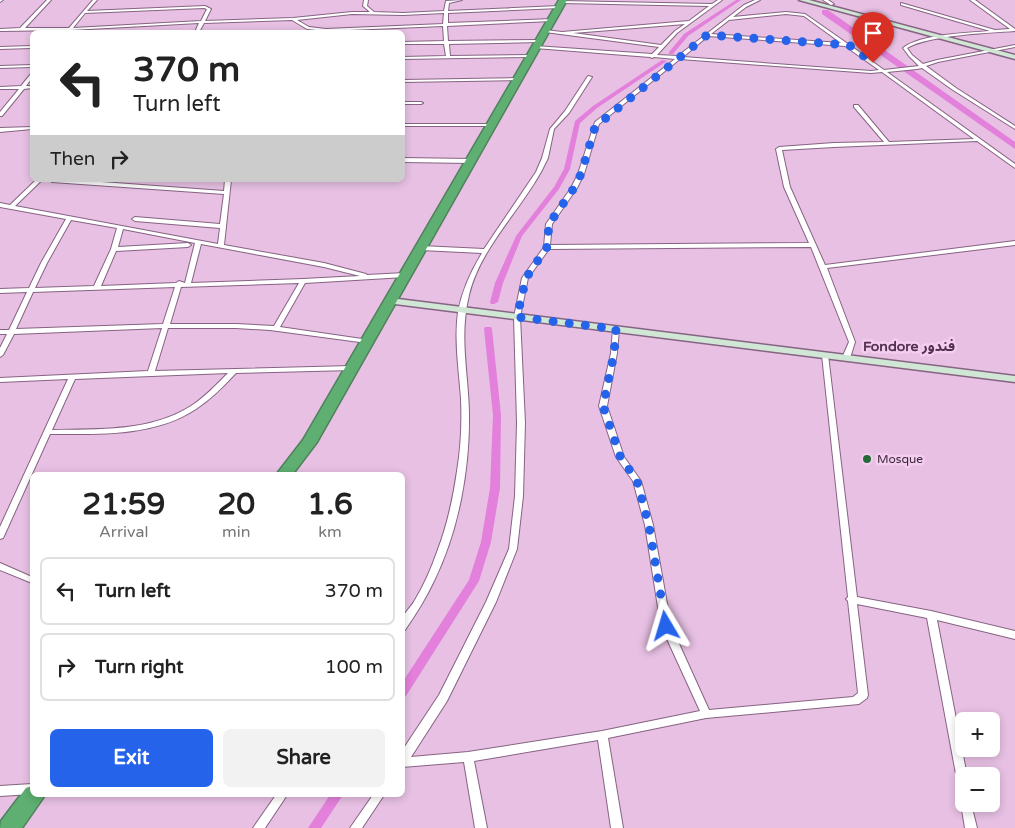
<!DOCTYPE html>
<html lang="en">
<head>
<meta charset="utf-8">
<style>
	body { margin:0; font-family:"Varela Round","Noto Sans Arabic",sans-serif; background:#f2f2f2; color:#222; height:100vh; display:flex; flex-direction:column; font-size:19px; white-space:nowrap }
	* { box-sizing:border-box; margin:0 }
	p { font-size:16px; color:#767676 }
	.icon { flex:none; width:28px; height:28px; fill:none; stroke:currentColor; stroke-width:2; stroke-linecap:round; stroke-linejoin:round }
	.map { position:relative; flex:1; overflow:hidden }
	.details { position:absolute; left:30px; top:472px; width:375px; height:325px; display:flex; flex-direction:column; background:#fff; border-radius:8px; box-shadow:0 2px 8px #0003 }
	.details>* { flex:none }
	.top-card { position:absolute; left:30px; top:30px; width:375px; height:152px; border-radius:8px; box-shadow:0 2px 8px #0003; background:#fff; color:#222; overflow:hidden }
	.fabs { position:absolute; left:955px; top:712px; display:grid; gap:10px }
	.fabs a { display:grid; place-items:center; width:45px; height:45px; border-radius:8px; background:#fff; box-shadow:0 2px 8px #0003; font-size:25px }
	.pin { position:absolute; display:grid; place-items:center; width:42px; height:42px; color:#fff; margin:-51px -21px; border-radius:50% 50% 50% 0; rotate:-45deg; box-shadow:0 0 5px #0007 }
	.pin .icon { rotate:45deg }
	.me { position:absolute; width:55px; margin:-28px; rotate:353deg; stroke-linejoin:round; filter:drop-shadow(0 0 4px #0008) }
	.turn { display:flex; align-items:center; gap:18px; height:105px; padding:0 20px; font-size:22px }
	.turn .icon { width:65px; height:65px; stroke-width:2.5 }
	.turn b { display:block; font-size:35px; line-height:42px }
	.then { display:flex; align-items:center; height:48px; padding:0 20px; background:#0003; gap:10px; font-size:19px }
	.eta { display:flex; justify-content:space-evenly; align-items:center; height:85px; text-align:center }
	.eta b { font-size:30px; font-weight:700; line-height:35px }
	.primary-button { display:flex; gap:10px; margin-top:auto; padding:10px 20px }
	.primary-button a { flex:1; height:58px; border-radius:8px; background:#2563eb; color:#fff; font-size:20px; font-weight:700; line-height:58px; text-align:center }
	.primary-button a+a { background:#f2f2f2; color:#222 }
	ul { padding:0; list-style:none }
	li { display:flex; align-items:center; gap:15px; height:68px; margin:0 10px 8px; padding:0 10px; border:2px solid #e0e0e0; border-radius:8px }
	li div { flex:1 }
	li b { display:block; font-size:19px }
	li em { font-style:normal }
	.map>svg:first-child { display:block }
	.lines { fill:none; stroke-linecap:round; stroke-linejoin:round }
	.canal { fill:#e280db; fill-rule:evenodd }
	.river { fill:#e280db; fill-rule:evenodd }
	.street-casing { stroke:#866382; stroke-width:2 }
	.secondary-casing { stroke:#866382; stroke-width:3 }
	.highway-casing { stroke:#51805d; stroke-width:3 }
	.street { fill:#fff; fill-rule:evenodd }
	.secondary { fill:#cfe7d4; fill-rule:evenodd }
	.highway { fill:#5eaf71; fill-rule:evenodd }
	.route { stroke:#2563eb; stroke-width:9; stroke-dasharray:0 16.2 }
	.poi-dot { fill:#226a38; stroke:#f5cdf0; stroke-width:2 }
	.labels { text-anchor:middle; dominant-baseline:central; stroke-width:5; stroke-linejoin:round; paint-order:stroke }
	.poi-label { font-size:12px; fill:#392a38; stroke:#f5cdf0; text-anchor:start }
	.neighbourhood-label { font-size:14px; font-weight:bold; fill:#51314e; stroke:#f5cdf0 }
</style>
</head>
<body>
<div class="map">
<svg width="1015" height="828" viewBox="0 0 1015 828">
	<rect width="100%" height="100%" fill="#e7c0e3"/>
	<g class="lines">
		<path class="canal" d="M736 0H741L688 36 673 54H669V52L684 34Z
			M662 60 667 61 597 108 580 123 570 169 559 189 522 236 503 283 498 302 494 304H491L490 302 495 283 516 236 554 187 564 169 575 121 593 106Z
			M485 327H491L492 329 501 415 500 488 491 542 479 581 406 696 402 698V683L469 580 481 542 490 488 493 415 484 329Z
			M330 795H343L321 828H308Z"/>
		<path class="river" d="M822 10H828L1015 142V149L822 14Z"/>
		<g class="street-casing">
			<path id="street" d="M0 0H3L0 2Z
				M47 0H51L25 28H69L93 0H97L87 11 205 6 211 9 205 21 293 18 352 12H370L363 6 364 0H368L367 6 374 12 403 13 444 11 446 1 462 0 449 3 448 11 559 6 561 7 559 8 448 13V23L553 19 554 20 552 21 447 26 448 41 539 40 541 41 539 42 449 44 450 56 533 55V56L531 57 402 59V57L446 56 444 44H402V42L444 41 443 26 326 31 307 29 292 20 204 23 199 32H195L199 23 71 30 70 32H66L67 30 0 31V29L20 28ZM204 8 207 9 201 21 73 28 85 13ZM444 13 443 24 326 29 309 27 297 20 352 14 403 15Z
				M718 0H722L677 33 657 55 678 56 744 5 755 0H760L746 7 733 17 786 12 805 14 848 44H851V46L884 70 919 66 909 56 903 48C920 34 968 33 990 31L901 5V3L995 30 1010 29 970 0H975L1015 29V31C988 33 929 35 907 48L912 55 923 64 937 60 1015 45V47L938 62 926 66 956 88 1015 126V129L953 90 922 68 917 69 887 72 1015 164V168L977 141 834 147 782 150 790 187 825 265 1015 241V245L827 268 855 342 850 358 846 360 842 358 849 342 811 247 549 249 528 278 520 317 525 423 523 496 517 549 496 602 447 701 411 757 468 752 602 731 700 711 661 626 645 525 633 481 616 457 599 406 611 353 613 329 616 327 619 329 617 353 607 406 624 457 641 481 653 525 671 626 709 710 853 697 858 693 848 601 846 599 848 597 822 355 825 353 828 355 857 597 931 611 1015 631V639L937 620 967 776H964V795L960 793 959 790 927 618 857 604 868 695 867 698 859 704 706 718 608 738 623 828H611L598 740 474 761 487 828H475L464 762 402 767V751L439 695 486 602 509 549 515 496 517 423 514 317 522 278 544 247 546 224 571 188 578 174 595 122 675 59 654 57 652 58 650 57 535 48 533 47 535 46 652 54 659 47 545 32 543 31 545 30 562 32 689 21 709 6 562 3 561 1 712 4ZM786 14 804 16 841 43 711 34 729 20ZM685 24 675 31 661 45 573 33ZM708 36 845 46 879 70 871 71 683 57ZM680 59 871 73 882 72 974 139 889 142 858 105H854V107L884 142 834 143 779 147 776 149 784 187 809 243 550 245 552 224 577 188 584 174 599 124Z
				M823 0H828L834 4 831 5Z
				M32 46V48L0 49V47Z
				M32 65V67L0 68V66Z
				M30 75H32V78L26 86H32V88L24 89 2 116H0V112L19 89H0V87L21 86Z
				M588 76 592 77 569 113 554 129 548 158 541 172C518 213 480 249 469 295 459 337 468 371 469 412 470 468 459 530 434 581 426 598 416 614 405 630H402C402 627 402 622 402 619 404 613 412 606 415 600 424 585 431 569 437 552 447 526 453 499 457 471 461 448 462 423 461 399 459 370 454 341 458 312 462 291 471 271 482 253L421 250 418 248 421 246 484 249 536 172 542 158 550 129 565 111Z
				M518 78H520V80L402 82V80Z
				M402 102H421L423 103 421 104H402Z
				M402 124H492L494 125 492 126H402Z
				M32 127V129L0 132V128Z
				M402 158 471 159 474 161 471 163 402 162Z
				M36 180H42L15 206 218 244 220 228 135 221 132 219 135 217 220 224 224 194 52 182 49 180H74L224 191 225 180H231L224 245 324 263 366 274 367 275 405 273 408 275 405 277 305 283 280 327 369 340 370 341 367 343 270 330 236 328H168L155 371 352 366 356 368 352 370 236 373C224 386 211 399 196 409 154 437 98 434 50 434L4 536 3 538 0 539V527L68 379 0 382V378L148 371 162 328 14 334 3 355 0 357V348L7 334H0V330H9L27 292 0 293V289L29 288 41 263 66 219 0 207V203L10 205ZM71 220 117 228 111 249 94 286 35 288 47 263ZM123 229 195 243 185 283 179 281 176 283 101 286 116 251 188 247 191 245 188 243 118 247ZM201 244 324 267 360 276 303 279 191 283ZM299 283 274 326 236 324H170L181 287ZM175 287 163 324 16 329 33 292ZM228 373C216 385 205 397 191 406 150 432 98 429 52 430L75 379Z
				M0 563 32 577V583L0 570Z
				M32 784V794L0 796V786Z
				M276 795H287L265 828H253Z
				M373 795H384L362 828H350Z
				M964 800V804H971L977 828H965L961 804Z"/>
		</g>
		<g class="secondary-casing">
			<path id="secondary" d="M799 0H809L1015 55V59Z
				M390 298 1015 376V382L387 303 385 301 387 299Z"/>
		</g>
		<g class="highway-casing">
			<path id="highway" d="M559 0H567L317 442 292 475H276L303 440Z
				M32 786V795H45L22 828H0L1 821 26 788Z"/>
		</g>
		<use href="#street" class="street"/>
		<use href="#secondary" class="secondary"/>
		<use href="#highway" class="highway"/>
	</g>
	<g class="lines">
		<path class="route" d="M666 626 649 526 637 481 620 456 603 406 614 354 616 329 517 317 526 278 547 247 549 224 574 188 581 174 595 127 707 35 849 45 873 63"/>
	</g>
	<circle class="poi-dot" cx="867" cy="459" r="5"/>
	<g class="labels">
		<g class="poi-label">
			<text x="877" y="459">Mosque</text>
		</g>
		<g class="neighbourhood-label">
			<text x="909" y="346">Fondore فندور</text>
		</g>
	</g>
</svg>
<div class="fabs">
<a>+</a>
<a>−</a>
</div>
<div class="pin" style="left:873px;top:63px;background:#d93025"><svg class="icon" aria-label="arrive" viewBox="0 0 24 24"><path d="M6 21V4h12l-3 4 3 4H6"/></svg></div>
<svg class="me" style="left:666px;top:626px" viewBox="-20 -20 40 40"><path d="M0-17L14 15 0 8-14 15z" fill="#2563eb" stroke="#fff" stroke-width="4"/></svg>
<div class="top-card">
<div class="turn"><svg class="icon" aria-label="left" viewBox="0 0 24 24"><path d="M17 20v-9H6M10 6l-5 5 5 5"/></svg><div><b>370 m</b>Turn left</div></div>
<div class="then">Then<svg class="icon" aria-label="right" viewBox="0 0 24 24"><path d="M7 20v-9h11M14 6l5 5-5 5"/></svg></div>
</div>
<section class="details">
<div class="eta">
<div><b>21:59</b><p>Arrival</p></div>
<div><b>20</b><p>min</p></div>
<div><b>1.6</b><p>km</p></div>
</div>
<ul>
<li><svg class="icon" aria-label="left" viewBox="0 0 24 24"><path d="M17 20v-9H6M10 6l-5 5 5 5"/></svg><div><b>Turn left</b></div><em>370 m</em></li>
<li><svg class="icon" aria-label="right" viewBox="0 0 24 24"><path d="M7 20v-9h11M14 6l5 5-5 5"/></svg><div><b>Turn right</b></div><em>100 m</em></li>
</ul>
<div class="primary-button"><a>Exit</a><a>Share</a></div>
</section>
</div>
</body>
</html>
